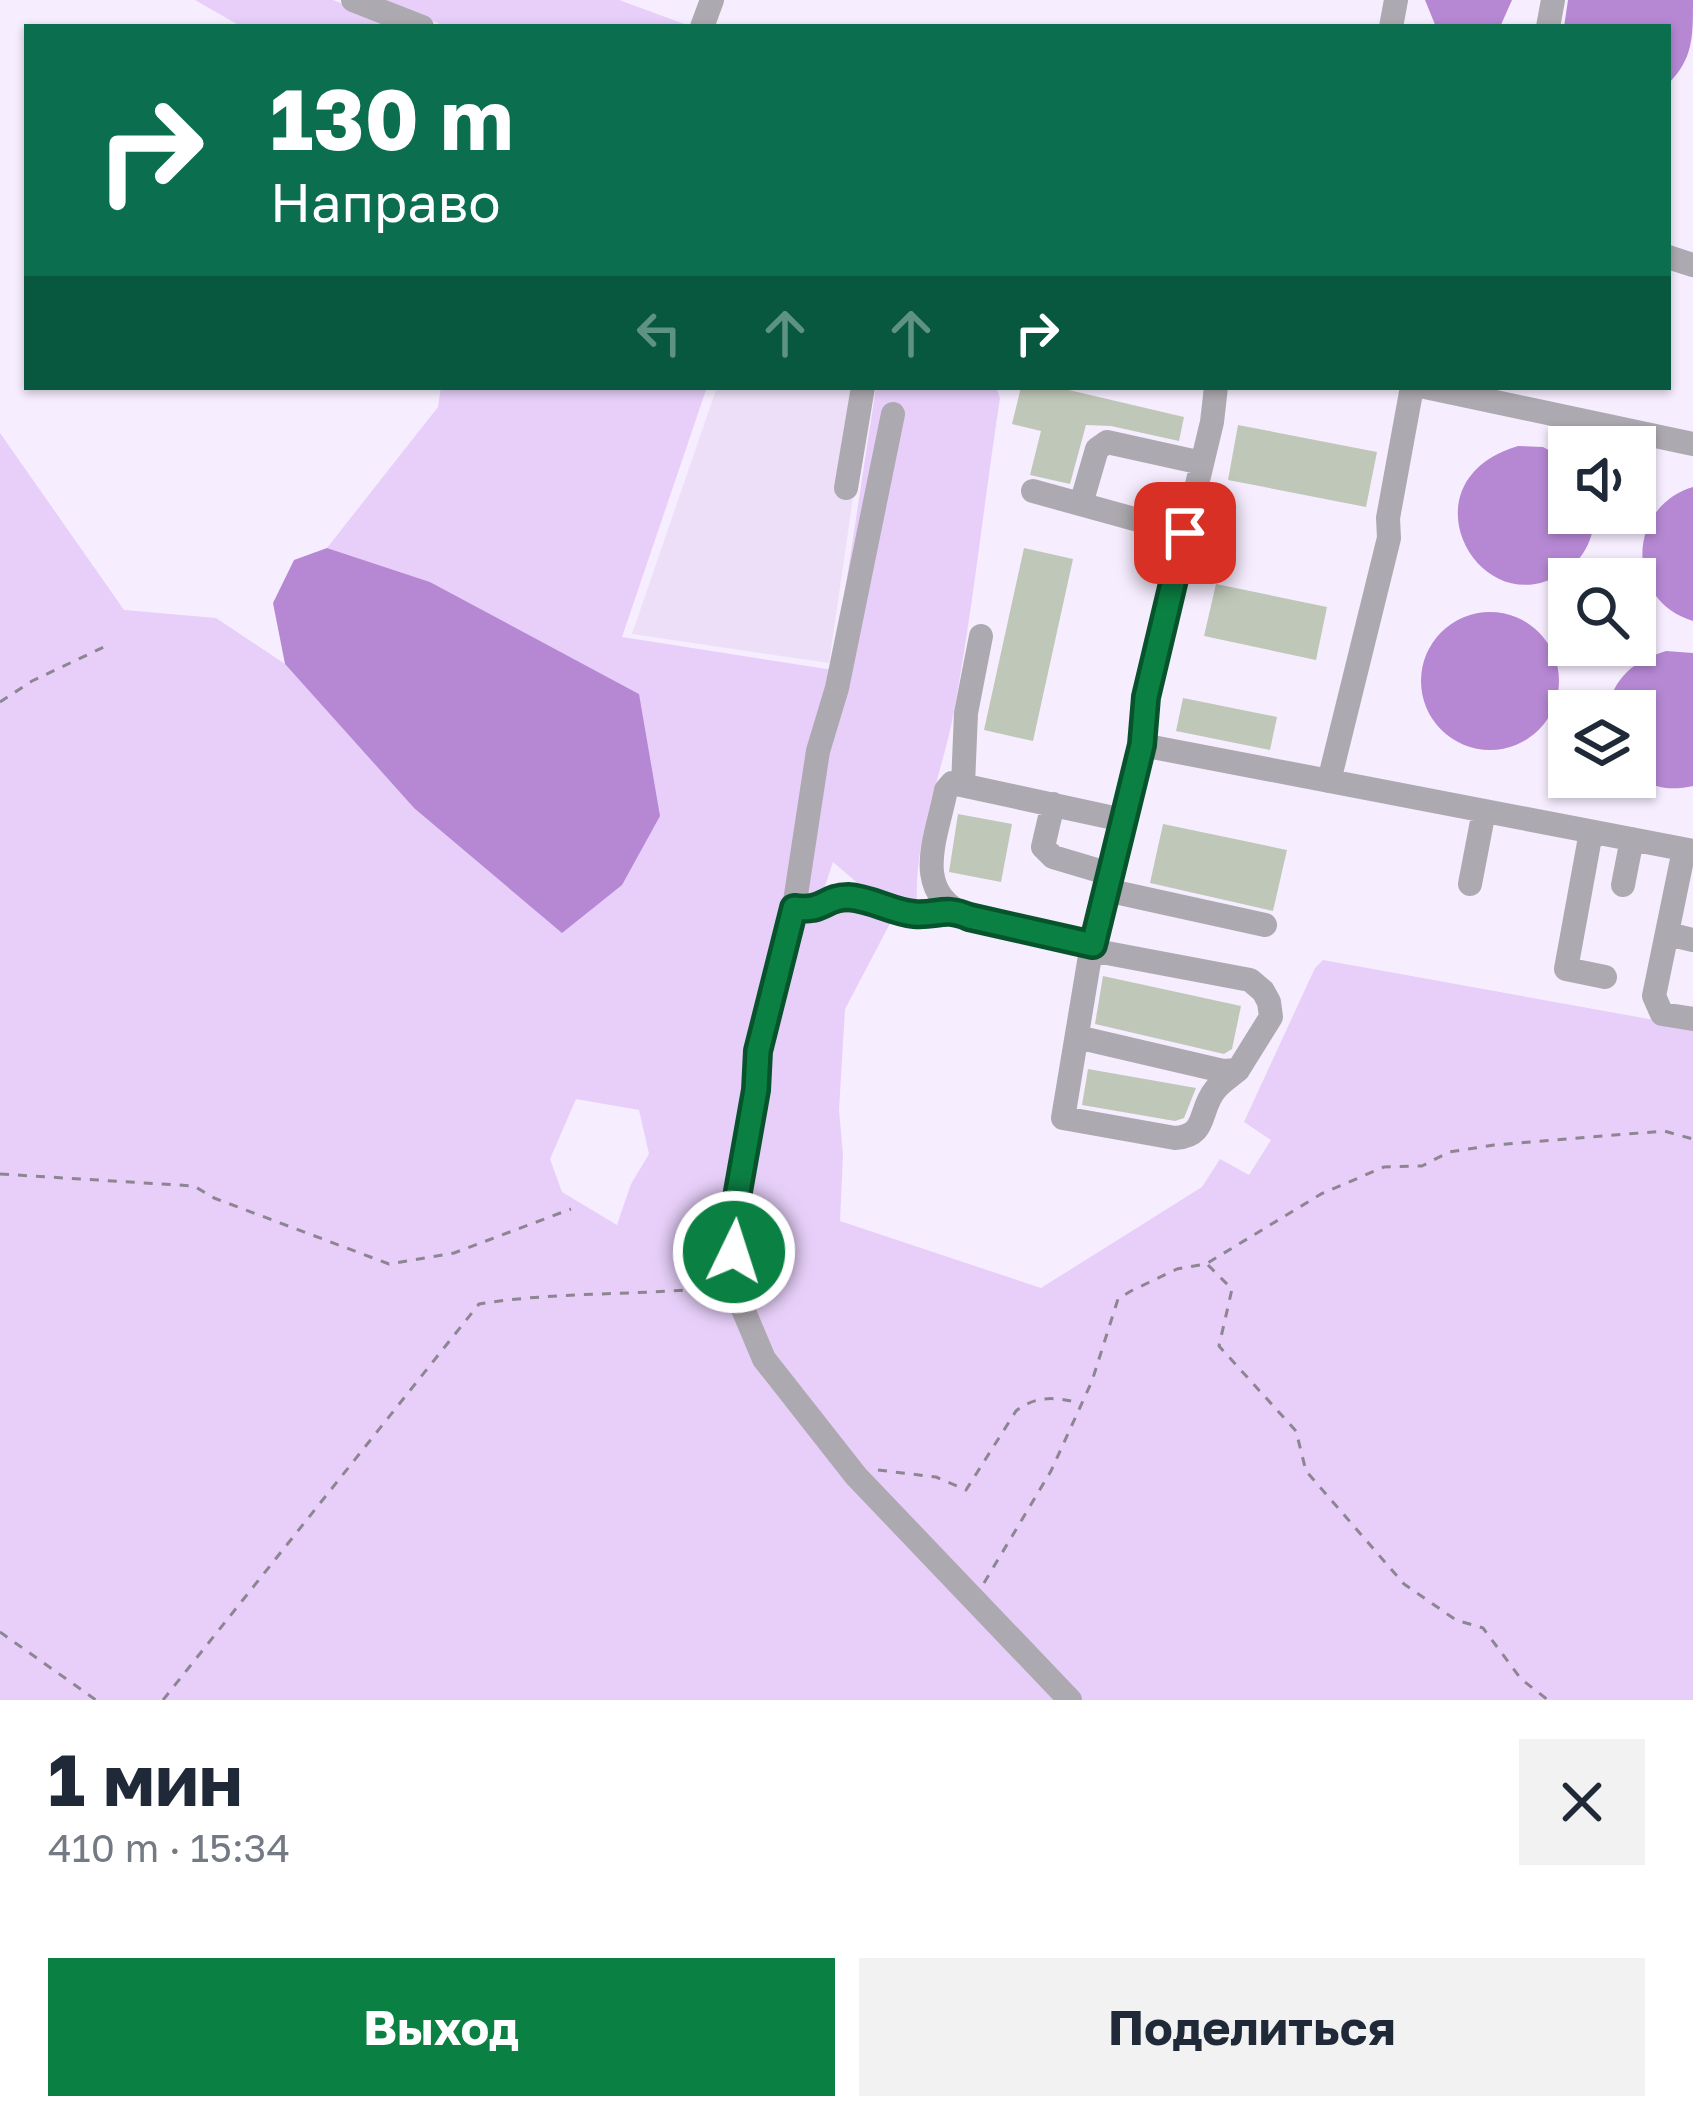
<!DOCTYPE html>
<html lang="ru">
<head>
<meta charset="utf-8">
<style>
	body { margin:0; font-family:"Golos Text",sans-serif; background:#f2f2f3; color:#1f2937; height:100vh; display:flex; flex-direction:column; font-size:45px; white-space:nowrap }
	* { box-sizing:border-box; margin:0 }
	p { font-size:39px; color:#747a83 }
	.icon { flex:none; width:66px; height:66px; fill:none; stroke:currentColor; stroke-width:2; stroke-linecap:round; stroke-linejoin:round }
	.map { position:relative; height:1700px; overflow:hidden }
	.details { display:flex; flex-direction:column; background:#fff; flex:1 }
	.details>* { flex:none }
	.top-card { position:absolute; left:24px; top:24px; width:1647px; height:366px; border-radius:0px; box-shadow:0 3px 9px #0004; background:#0b6e4f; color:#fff; overflow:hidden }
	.buttons { position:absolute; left:1548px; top:426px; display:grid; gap:24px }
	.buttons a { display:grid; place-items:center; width:108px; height:108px; border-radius:0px; background:#fff; box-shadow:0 3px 9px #0004; font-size:60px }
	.pin { position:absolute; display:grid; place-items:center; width:102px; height:102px; color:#fff; margin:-51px; border-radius:24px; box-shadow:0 6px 18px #0006 }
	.me { position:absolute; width:132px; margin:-66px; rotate:4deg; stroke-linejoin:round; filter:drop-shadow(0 0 9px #0008) }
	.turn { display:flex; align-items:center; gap:42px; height:252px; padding:0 48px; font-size:54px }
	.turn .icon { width:156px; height:156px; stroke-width:2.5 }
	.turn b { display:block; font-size:84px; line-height:102px }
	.lanes { display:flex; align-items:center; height:114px; padding:0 48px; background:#0003; justify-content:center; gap:60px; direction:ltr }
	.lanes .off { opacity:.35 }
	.round { display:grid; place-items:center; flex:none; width:126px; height:126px; border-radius:0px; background:#f2f2f3 }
	.headline { display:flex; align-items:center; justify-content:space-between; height:204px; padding:0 48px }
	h1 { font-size:72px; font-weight:700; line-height:90px }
	.action { display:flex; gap:24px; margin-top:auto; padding:24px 48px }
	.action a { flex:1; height:138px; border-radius:0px; background:#0b8043; color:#fff; font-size:48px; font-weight:700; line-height:138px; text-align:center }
	.action a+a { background:#f2f2f3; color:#1f2937 }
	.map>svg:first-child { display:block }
	.built { fill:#eddff7 }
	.green { fill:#e7cff9; fill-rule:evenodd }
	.water { fill:#b688d4 }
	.building { fill:#bfc8b8 }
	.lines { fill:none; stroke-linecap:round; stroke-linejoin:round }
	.path { stroke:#8d8692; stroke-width:3; stroke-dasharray:9 9; stroke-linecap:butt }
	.minor { stroke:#ada9b0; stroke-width:24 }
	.route-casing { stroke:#07532c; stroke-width:30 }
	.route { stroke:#0b8043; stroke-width:21 }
</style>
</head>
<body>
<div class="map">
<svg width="1693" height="1700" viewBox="0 0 1693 1700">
	<rect width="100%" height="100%" fill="#f6edfe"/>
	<path class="built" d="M717 387H869L829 663 632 634Z"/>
	<path class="green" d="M195 0H333L400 27H242Z
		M382 0H619L687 25 447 27Z
		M441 387H707L622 637 833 670 876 387H996L1000 398C984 502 973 608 954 711 942 776 914 836 917 903L868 892 833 862 813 922 853 905 895 914 845 1009 839 1110 843 1155 840 1221 1041 1288 1202 1187 1220 1159 1249 1175 1271 1140 1244 1122 1315 968 1323 960 1693 1027V1700H0V433L124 610 216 618 285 664 414 808 639 694 430 582 327 548 438 407ZM576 1099 639 1110 649 1154 631 1184 617 1225 562 1192 550 1159Z"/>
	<path class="water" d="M1425 0H1512L1500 27H1436Z
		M1568 0H1693C1693 38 1693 59 1668 84V27H1564Z
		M1518 446 1543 447 1569 461V513H1595C1594 536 1586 556 1567 570 1482 632 1397 482 1518 446Z
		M1693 487V621C1625 601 1626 507 1693 487Z
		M327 548 430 582 639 694 660 816 622 885 562 933 414 808 285 664 273 603 294 560Z
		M1421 681a69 69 0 1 1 138 0a69 69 0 1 1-138 0Z
		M1666 651 1693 653V786C1671 791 1655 788 1635 777V711H1606C1615 677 1633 661 1666 651Z"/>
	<path class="building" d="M1021 387H1056L1184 417 1179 441 1111 426 1086 425 1070 484 1030 475 1041 431 1012 424Z
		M1238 425 1377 452 1366 507 1228 480Z
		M1024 548 1073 559 1033 741 984 730Z
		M1216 584 1327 607 1316 660 1204 636Z
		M1183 698 1277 717 1270 750 1176 731Z
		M958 814 1012 824 1001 882 949 872Z
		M1163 824 1287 850 1273 911 1150 883Z
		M1103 976 1241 1006 1232 1049 1224 1054 1095 1024Z
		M1088 1069 1196 1088 1184 1118 1175 1121 1082 1105Z"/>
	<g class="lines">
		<path class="path" d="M0 702 32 681 106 646
			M0 1174 194 1186 214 1198 389 1264 454 1253 571 1209
			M1208 1265 1232 1289 1219 1346 1296 1431 1306 1471 1404 1584 1456 1620 1483 1628 1521 1679 1548 1700
			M878 1470 936 1477 966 1490 1016 1411C1036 1395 1056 1397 1080 1403
			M984 1583 1051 1471 1092 1381 1118 1299 1131 1291 1177 1269 1206 1264 1321 1194 1384 1167 1422 1166 1449 1152 1494 1145 1664 1131 1693 1139
			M0 1632 96 1700
			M163 1700 479 1304C559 1291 640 1296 720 1287"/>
		<path class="minor" d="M353 0 422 27
			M702 27 712 0
			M1391 27 1396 0
			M1548 27 1553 0
			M1668 257 1693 265
			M1216 387 1212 422 1146 697 1142 745 1091 950 1063 1118 1175 1138C1208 1136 1198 1111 1215 1090 1221 1082 1231 1076 1238 1070
			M1425 387 1693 444
			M893 414 837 688 818 751 794 908 758 1051 756 1089 737 1197 734 1252 743 1309 764 1359 856 1476 1070 1700
			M846 488 863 387
			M1033 491 1185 533
			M1081 504 1097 449 1107 442 1202 463
			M1142 745 1693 851
			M1329 781 1389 538 1388 518 1412 387
			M963 785 966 713 981 636
			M1053 804 1043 847 1053 857 1110 874
			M1591 832 1566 969 1605 977
			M1684 850 1654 996 1662 1014 1693 1019
			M1470 884 1484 811
			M1623 885 1632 839
			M1106 890 1265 925
			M794 908 814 911C849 889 873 908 911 913 924 915 938 911 951 909
			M1668 934 1693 940
			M1093 945 969 917C910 892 936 840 946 790L952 783 1123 820
			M1077 1037 1223 1071 1238 1070 1271 1017 1269 1002 1263 991 1250 980 1091 950"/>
	</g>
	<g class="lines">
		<g class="route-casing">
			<path id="route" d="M734 1252 737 1197 756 1090 758 1051 794 908C825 912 824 897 848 897 870 898 892 912 914 914 938 916 944 906 969 917L1093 945 1142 745 1146 697 1185 533"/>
		</g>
		<use href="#route" class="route"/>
	</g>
</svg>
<div class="buttons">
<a><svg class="icon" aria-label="sound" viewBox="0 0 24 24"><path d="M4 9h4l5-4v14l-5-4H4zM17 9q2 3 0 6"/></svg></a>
<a><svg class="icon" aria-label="search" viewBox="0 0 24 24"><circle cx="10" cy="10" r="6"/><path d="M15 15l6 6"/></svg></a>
<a><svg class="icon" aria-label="layers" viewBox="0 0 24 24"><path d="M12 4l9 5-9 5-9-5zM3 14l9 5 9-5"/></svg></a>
</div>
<div class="pin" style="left:1185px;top:533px;background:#d93025"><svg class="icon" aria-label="arrive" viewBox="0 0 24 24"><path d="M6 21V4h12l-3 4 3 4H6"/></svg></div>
<svg class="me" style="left:734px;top:1252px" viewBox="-20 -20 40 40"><circle r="17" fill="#0b8043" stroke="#fff" stroke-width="3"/><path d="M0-11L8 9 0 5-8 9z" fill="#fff"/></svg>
<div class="top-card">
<div class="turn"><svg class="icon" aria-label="right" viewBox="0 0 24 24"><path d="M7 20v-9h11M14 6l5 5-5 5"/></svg><div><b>130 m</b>Направо</div></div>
<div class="lanes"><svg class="icon off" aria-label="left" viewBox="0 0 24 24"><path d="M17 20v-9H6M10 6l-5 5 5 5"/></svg><svg class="icon off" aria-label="ahead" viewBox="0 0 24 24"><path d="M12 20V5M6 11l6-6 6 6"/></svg><svg class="icon off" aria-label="ahead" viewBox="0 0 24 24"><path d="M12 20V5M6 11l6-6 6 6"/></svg><svg class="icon" aria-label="right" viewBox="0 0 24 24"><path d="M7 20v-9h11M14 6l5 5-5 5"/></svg></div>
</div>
</div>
<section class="details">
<div class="headline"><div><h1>1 мин</h1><p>410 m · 15:34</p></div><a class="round"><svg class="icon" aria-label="close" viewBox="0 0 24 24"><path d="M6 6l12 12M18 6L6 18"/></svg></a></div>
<div class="action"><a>Выход</a><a>Поделиться</a></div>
</section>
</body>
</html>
